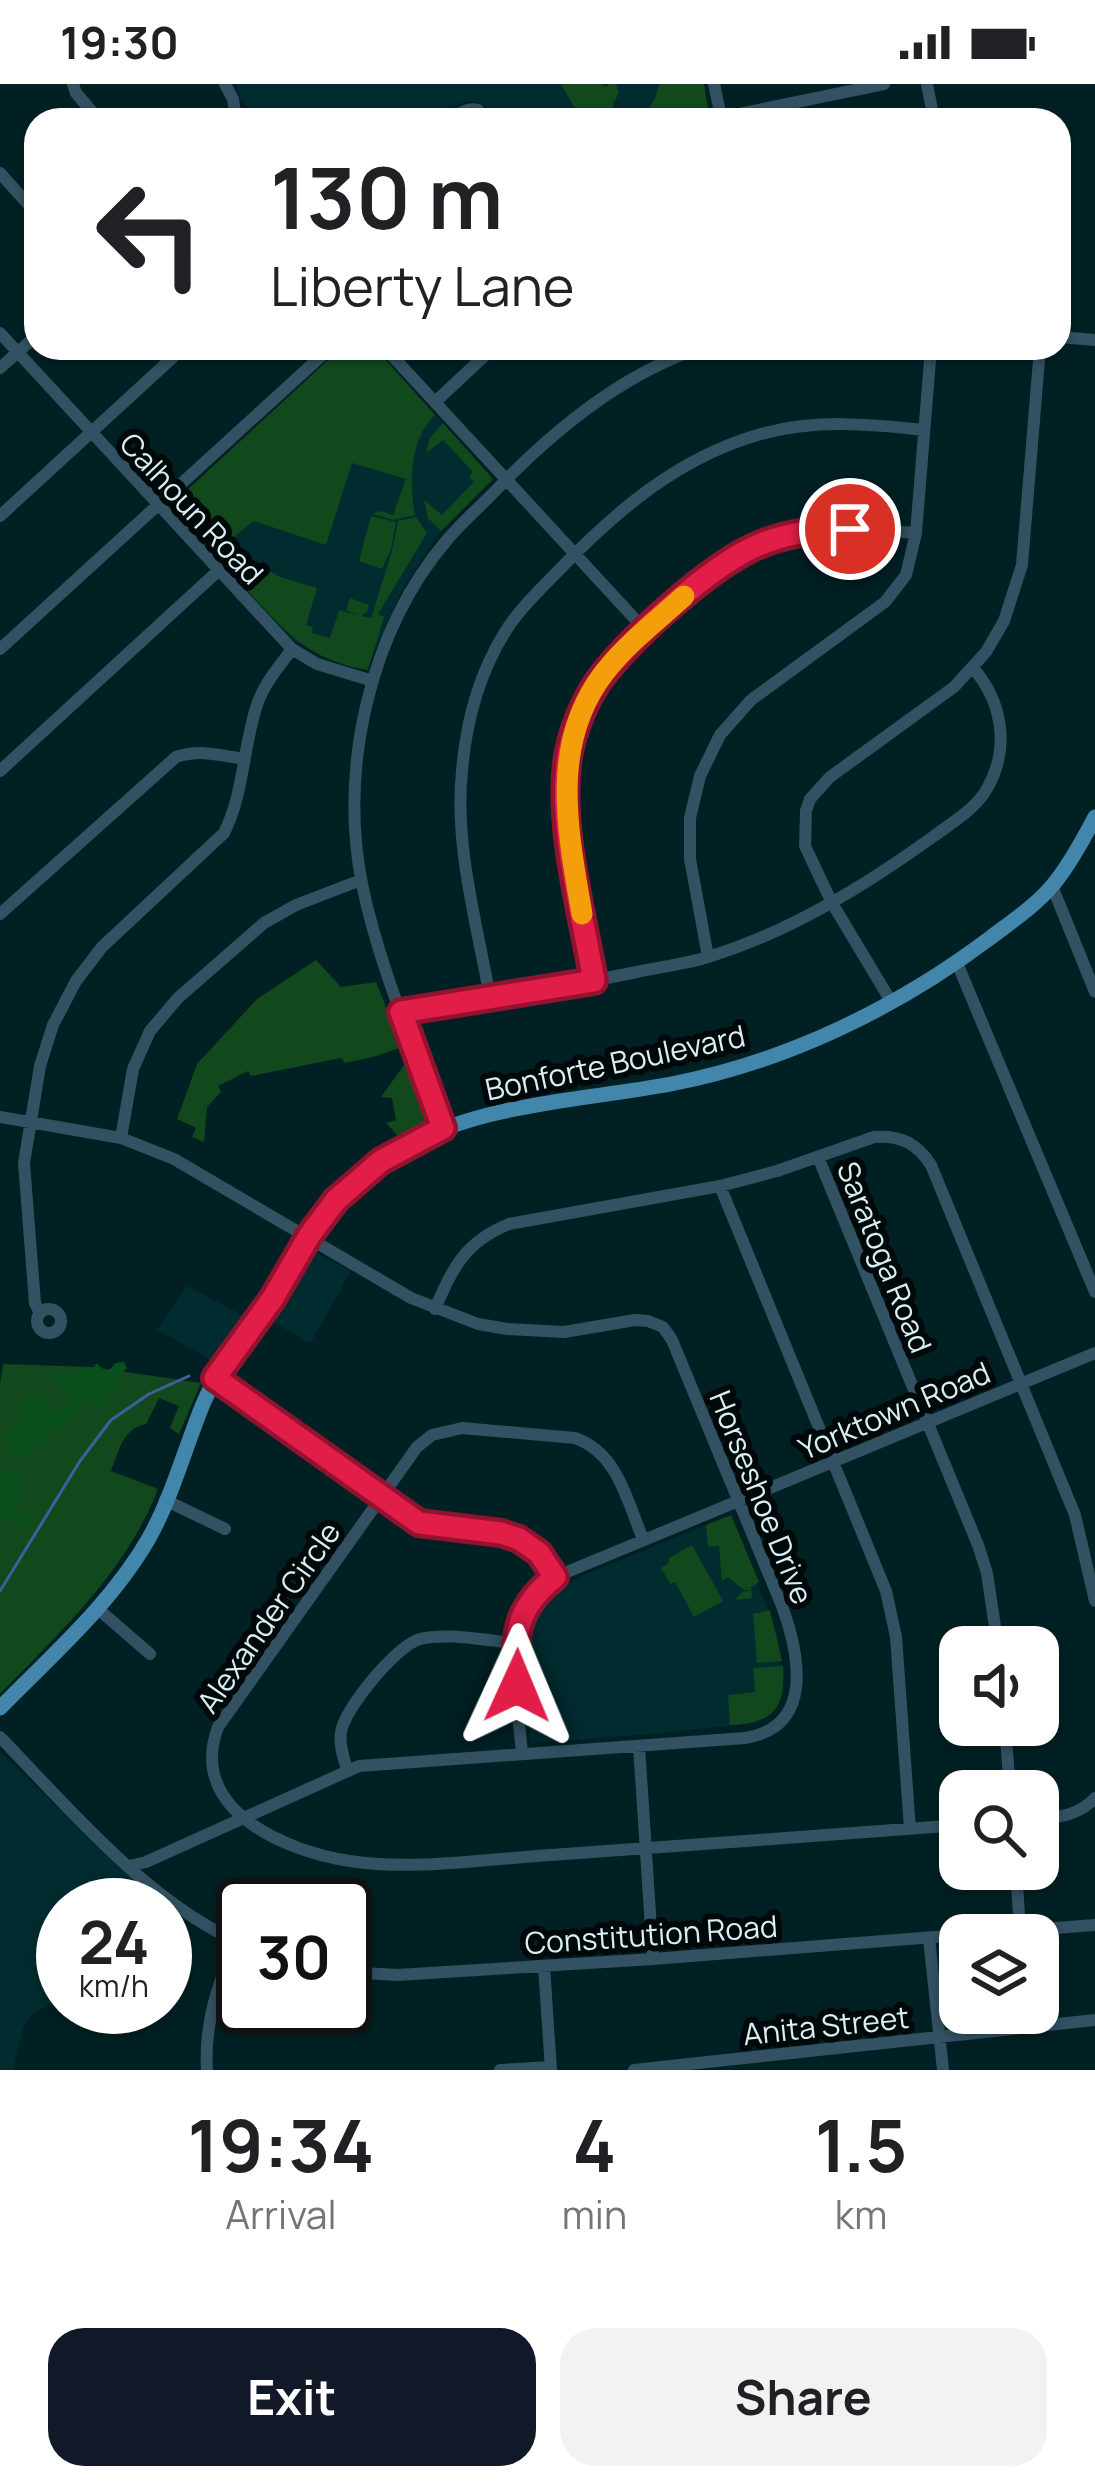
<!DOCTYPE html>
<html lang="en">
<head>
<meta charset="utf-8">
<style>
	body { margin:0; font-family:Manrope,sans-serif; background:#f2f2f2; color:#202124; height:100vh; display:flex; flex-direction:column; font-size:45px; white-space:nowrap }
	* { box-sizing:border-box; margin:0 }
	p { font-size:39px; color:#757577 }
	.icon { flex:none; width:66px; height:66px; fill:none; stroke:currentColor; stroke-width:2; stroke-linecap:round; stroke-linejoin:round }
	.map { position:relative; height:1986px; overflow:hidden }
	.panel { display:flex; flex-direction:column; background:#fff; flex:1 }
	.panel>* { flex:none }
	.banner { position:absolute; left:24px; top:24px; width:1047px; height:252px; border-radius:36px; box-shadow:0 3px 9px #0004; background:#fff; color:#202124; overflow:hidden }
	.controls { position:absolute; left:939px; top:1542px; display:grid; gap:24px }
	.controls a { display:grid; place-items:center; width:120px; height:120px; border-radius:24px; background:#fff; box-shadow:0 3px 9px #0004; font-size:60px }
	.speed { position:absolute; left:36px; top:1794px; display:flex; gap:24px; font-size:60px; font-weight:700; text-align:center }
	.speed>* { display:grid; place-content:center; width:156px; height:156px; border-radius:50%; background:#fff; box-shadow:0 3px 9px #0004; line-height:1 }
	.speed small { font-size:30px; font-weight:400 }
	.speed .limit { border:6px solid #111; border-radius:18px; background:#fff; color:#111 }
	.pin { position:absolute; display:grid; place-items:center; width:102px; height:102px; color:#fff; margin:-51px; border:6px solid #fff; border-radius:50%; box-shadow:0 3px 12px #0007 }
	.me { position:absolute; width:132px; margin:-66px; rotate:1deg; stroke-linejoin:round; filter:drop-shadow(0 0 9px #0008) }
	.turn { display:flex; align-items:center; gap:42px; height:252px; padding:0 48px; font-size:54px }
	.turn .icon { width:156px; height:156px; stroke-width:2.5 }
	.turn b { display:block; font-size:84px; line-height:102px }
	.eta { display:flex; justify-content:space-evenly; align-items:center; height:204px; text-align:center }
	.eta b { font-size:72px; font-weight:700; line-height:84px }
	.cta { display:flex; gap:24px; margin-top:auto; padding:24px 48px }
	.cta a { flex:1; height:138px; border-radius:36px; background:#111827; color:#fff; font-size:48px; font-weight:700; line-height:138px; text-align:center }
	.cta a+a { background:#f2f2f2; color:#202124 }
	.status { display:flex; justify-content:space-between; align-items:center; height:84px; padding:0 60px; background:#fff; direction:ltr }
	.status svg { height:33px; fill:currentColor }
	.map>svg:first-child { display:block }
	.built { fill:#002b2f }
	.green { fill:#11491d }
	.forest { fill:#094f1c }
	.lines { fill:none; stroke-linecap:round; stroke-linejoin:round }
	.stream { stroke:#425d9b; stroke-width:3 }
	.minor { stroke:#325162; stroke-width:12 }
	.major { stroke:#4286ab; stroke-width:15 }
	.route-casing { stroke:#92132f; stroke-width:30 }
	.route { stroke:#e11d48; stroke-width:21 }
	.slow { stroke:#f59e0b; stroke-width:21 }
	.labels { text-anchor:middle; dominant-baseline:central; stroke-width:12; stroke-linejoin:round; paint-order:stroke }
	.street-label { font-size:30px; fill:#d9f0f3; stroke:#00080a }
</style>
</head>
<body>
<div class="status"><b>19:30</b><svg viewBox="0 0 49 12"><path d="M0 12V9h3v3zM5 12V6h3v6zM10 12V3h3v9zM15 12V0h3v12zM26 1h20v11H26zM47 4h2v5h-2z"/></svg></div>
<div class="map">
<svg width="1095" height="1986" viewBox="0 0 1095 1986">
	<rect width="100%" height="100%" fill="#002024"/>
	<path class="built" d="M236 0H704L709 24 706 28 676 36H493L485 22 469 17 448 24 430 36H260L241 16Z
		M341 264H375L493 395 436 453 401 508 366 586 320 572 293 556 170 422Z
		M311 1166 351 1187 310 1260 269 1235Z
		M187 1202 246 1233 213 1277 157 1246Z
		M731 1431 778 1552 783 1605 780 1617 772 1629 755 1639 653 1650 531 1659 526 1557 532 1537 544 1516 579 1493Z
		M0 1668 161 1821H63V1915L34 1928 29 1934 23 1945 13 1986H0Z"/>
	<path class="green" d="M561 0H601L606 3 609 0H616L619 9 613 20 614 36H601L593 23 580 30 584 36H574L579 32Z
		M660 0H704L708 26 676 36H641L654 16Z
		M341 264H375L435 331C410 354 409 399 415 431L394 436 372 430 381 427 393 431 406 395 352 379 326 461 254 437 213 469 170 422Z
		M443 339 493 395 441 447 428 434 424 416 442 431 474 398 469 393 473 388 443 356 426 369 430 354Z
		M371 432 396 438 391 465 382 485 359 477Z
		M416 433 427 449 378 530 384 533 368 586C310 577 284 547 246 505L264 484 280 493 317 504 306 541 313 543 312 549 330 554 339 526 358 531 346 526 350 514 369 521 367 528 361 532 371 534 392 467 398 437Z
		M316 876 341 903 376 898 402 963 373 973 345 979 341 974 251 992 248 987 218 1002 221 1008 207 1023 204 1058 192 1053 196 1044 177 1035 197 980 257 915Z
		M409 974 430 1035 398 1052 386 1039 396 1036 392 1014 381 1013Z
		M3 1280 92 1283 201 1299 179 1350 170 1344 179 1322 159 1314 146 1340C123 1344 119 1367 111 1387L158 1405C126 1488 61 1547 0 1610V1301Z
		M731 1431 759 1498 751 1503 752 1514 735 1516 742 1508 751 1506H744L728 1493 722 1497 719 1462 708 1463 706 1441Z
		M692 1461 723 1517 694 1533 675 1498 670 1500 661 1484 669 1479V1474Z
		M770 1526 782 1577 757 1579 753 1530Z
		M783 1582C786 1624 773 1640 730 1641L728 1611 755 1608 753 1584Z"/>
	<path class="forest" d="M124 1278 127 1284 115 1296 116 1305 106 1310 108 1319 101 1323 85 1316 76 1332 63 1346 55 1342 50 1347 51 1354 39 1358 24 1371 10 1370 6 1350 11 1349 22 1336 21 1317 25 1311 54 1319 51 1325C58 1330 64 1326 69 1321L70 1314 65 1310 61 1298H56L54 1292 57 1289 66 1291 78 1285H92L97 1279 106 1289 116 1279Z
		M19 1388 17 1403 20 1412 13 1429 25 1432 35 1439 31 1445 25 1440 0 1436V1389Z"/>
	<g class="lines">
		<path class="stream" d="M0 1507 80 1377 111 1336 149 1310 189 1292"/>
		<path class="minor" d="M73 0 76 9 99 36
			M225 0 233 15 236 36
			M714 0 721 33
			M927 0 934 36
			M450 36C459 30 467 23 478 26L485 36
			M710 36 884 0
			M0 89 36 129
			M0 249 292 565 317 580 373 597
			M1059 253 1095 256
			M385 264 646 547
			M0 284 36 252
			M435 318 493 264
			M0 432 183 264
			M0 565 330 264
			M0 687 218 487
			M1052 802 1095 908
			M0 830 176 673C200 665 220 671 243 675
			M708 873 690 775V734L700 692 720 651 751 616 885 518 906 491 916 449 931 264
			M957 879 1095 1208
			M594 897C582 828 559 748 568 679 571 648 584 619 601 594 611 579 626 566 639 554 682 511 728 467 788 451 830 440 873 446 916 449
			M490 913C477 841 454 759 462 687 466 638 479 590 505 548 519 525 540 506 559 486 617 426 679 373 761 350 816 335 869 340 924 346
			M892 919 832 819 805 762 806 727 810 715 830 693 954 603 986 568 1004 537 1022 481 1040 264
			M401 928C480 915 559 904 637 888 660 883 685 880 708 873 790 848 866 801 934 752 953 738 976 725 988 703 1010 663 1002 617 973 584
			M0 1033 121 1054 174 1075 411 1214 478 1240 507 1245 564 1248 635 1236 648 1237 663 1243 672 1256 782 1522C800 1572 814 1643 745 1654L359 1682 146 1778 129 1782
			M443 1044C415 964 379 883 362 800 339 684 370 546 447 456 463 437 482 421 499 403 555 345 622 290 700 264
			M121 1054 133 985 150 947 178 914 264 839 296 821 361 796
			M818 1073 978 1461 987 1489 998 1563
			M720 1102 886 1507 896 1553 910 1745
			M37 1237a12 12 0 1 1 24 0a12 12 0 1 1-24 0Z
			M435 1225C453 1183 465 1158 509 1140L720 1102 777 1087 874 1053C900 1051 917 1059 931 1081L1075 1431 1095 1517
			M40 1229 35 1219 24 1079 40 982 53 941 76 897 102 863 224 749C244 710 243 662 257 621 264 599 279 583 292 565
			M215 1294 419 1439 501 1449 519 1455 539 1469 555 1493
			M165 1416 225 1445
			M643 1455C627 1417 618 1369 575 1354L462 1344 432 1351 417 1363 218 1643C187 1726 285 1767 350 1777 413 1787 487 1775 551 1771 687 1762 824 1751 960 1741
			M97 1524 150 1570
			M1005 1641 1010 1707
			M0 1653C71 1726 149 1820 243 1860
			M639 1662 653 1875
			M522 1670C519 1627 504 1557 528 1520 535 1509 545 1501 555 1493L1095 1269
			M347 1685C343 1673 339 1660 341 1648 344 1625 397 1561 420 1555 449 1548 486 1557 516 1559
			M1038 1735C1061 1733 1079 1731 1095 1714
			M1016 1785 1020 1846
			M964 1851 1095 1841
			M929 1854 943 1986
			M544 1882 551 1986
			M345 1888 398 1891 653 1875 960 1851
			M207 1986C204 1939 218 1900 236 1857
			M500 1986 551 1983
			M634 1986 1095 1936"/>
		<path class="major" d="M0 1624C52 1571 112 1519 149 1454 172 1413 185 1364 203 1320 220 1280 249 1249 273 1214 286 1194 295 1172 309 1152 329 1121 354 1095 385 1075 468 1019 575 1018 671 1000 786 978 897 924 990 854 1011 838 1035 822 1052 802 1069 782 1083 756 1095 733"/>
	</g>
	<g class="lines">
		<g class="route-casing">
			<path id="route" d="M517 1602C515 1553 513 1526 555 1493L539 1469 519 1455 501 1449 419 1439 215 1294 273 1214 309 1152 336 1116 381 1077 443 1044 401 928 594 897C582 828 559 748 567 679 571 648 586 611 606 587 638 548 708 485 752 464 783 449 817 445 850 445"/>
		</g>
		<use href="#route" class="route"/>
		<path class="slow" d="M582 830C568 749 549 660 604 589 626 560 658 536 684 512"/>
	</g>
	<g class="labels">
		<g class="street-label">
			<text transform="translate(192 424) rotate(47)">Calhoun Road</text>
			<text transform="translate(615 978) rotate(-12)">Bonforte Boulevard</text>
			<text transform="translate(885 1173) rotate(68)">Saratoga Road</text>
			<text transform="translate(894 1326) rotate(-23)">Yorktown Road</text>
			<text transform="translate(762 1413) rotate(68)">Horseshoe Drive</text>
			<text transform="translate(268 1533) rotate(-55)">Alexander Circle</text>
			<text transform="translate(651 1850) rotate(-4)">Constitution Road</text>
			<text transform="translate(826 1941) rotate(-6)">Anita Street</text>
		</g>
	</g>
</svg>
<div class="controls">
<a><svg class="icon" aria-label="sound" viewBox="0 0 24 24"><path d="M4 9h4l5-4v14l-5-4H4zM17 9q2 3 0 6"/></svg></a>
<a><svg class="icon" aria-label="search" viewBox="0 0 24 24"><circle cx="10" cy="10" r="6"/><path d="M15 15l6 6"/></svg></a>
<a><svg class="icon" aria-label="layers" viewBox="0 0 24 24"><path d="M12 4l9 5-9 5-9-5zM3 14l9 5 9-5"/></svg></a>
</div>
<div class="speed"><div>24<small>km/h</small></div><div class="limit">30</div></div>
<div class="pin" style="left:850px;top:445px;background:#d93025"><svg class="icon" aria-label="arrive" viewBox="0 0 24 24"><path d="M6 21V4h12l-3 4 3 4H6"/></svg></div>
<svg class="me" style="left:517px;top:1602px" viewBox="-20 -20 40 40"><path d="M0-17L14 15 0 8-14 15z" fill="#e11d48" stroke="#fff" stroke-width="4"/></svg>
<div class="banner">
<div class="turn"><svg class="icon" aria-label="left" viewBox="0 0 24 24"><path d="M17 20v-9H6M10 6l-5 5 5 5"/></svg><div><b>130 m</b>Liberty Lane</div></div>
</div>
</div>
<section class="panel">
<div class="eta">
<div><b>19:34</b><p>Arrival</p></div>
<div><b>4</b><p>min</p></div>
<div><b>1.5</b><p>km</p></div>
</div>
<div class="cta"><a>Exit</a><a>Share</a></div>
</section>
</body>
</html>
